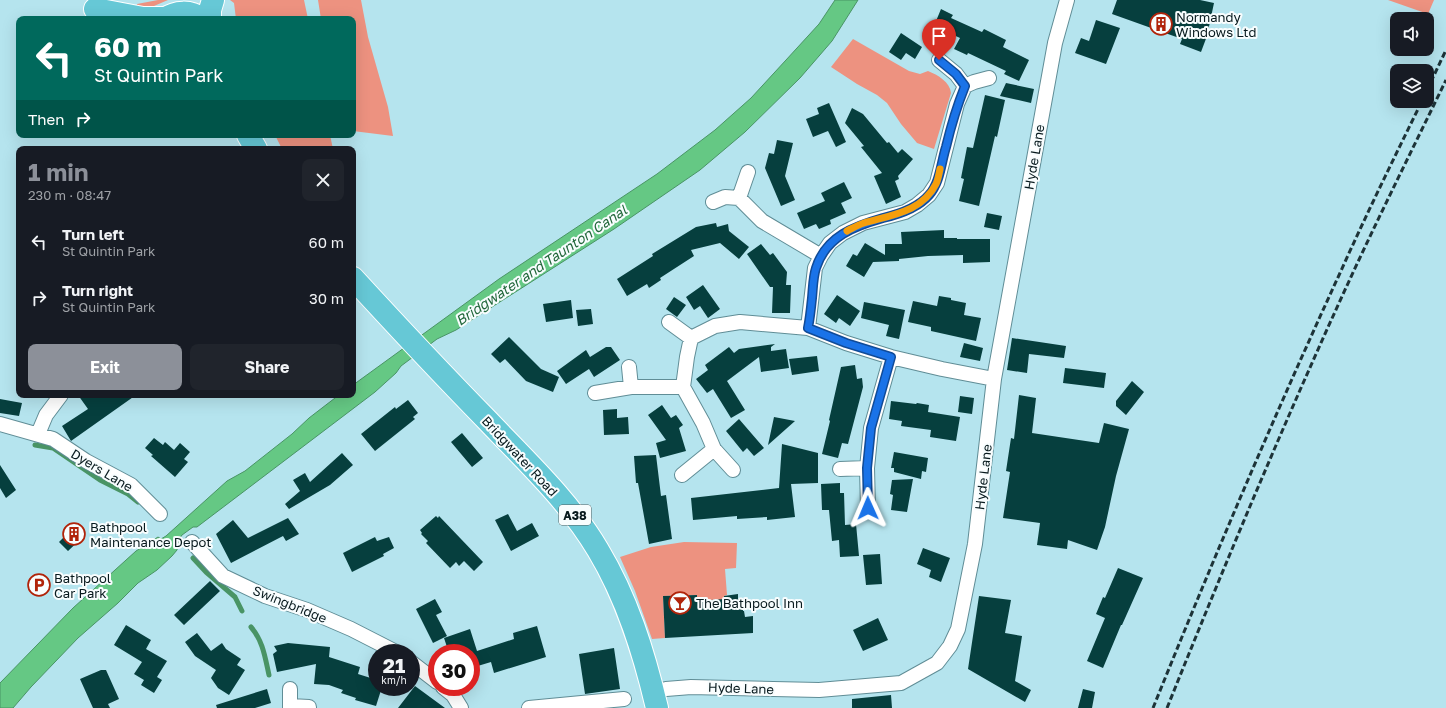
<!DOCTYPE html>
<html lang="en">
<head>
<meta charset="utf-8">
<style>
	body { margin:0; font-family:"Golos Text",sans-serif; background:#20242c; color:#f1f3f6; height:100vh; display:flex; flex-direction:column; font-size:15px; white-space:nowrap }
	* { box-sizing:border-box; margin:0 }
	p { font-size:13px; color:#9ea1a6 }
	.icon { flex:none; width:22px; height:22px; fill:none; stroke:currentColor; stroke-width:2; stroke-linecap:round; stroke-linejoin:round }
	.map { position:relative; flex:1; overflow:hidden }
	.details { position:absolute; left:16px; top:146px; width:340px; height:252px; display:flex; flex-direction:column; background:#171b24; border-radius:8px; box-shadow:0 4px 16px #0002 }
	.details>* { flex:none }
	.guide { position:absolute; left:16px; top:16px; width:340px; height:122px; border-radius:8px; box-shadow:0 4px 16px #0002; background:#00695c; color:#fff; overflow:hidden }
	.tools { position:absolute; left:1390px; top:12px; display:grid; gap:8px }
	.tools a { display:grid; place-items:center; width:44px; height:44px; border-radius:8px; background:#171b24; box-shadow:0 4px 16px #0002; font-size:20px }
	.speed { position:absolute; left:368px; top:644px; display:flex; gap:8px; font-size:20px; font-weight:700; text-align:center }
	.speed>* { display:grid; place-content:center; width:52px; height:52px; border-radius:50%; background:#171b24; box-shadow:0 4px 16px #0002; line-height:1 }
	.speed small { font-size:10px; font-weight:400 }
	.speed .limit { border:6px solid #d22; background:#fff; color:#111 }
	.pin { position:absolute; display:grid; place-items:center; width:34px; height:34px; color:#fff; margin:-41px -17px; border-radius:50% 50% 50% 0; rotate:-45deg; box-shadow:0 0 4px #0007 }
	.pin .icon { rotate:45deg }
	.me { position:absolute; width:44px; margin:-22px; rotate:359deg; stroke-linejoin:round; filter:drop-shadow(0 0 3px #0008) }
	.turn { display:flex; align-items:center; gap:14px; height:84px; padding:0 12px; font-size:18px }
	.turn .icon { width:52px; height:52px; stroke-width:2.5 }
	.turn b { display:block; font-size:28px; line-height:34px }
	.then { display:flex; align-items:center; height:38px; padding:0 12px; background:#0003; gap:8px; font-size:15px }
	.round { display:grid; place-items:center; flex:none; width:42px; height:42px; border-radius:8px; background:#20242c }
	.summary { display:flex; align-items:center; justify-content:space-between; height:68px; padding:0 12px }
	h1 { font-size:24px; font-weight:700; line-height:30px; color:#8c9099 }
	.cta { display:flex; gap:8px; margin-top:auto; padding:8px 12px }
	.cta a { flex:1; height:46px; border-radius:8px; background:#8c9099; color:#fff; font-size:16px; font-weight:700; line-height:46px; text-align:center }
	.cta a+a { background:#20242c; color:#f1f3f6 }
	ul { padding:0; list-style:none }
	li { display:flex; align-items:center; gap:12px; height:56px; padding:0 12px }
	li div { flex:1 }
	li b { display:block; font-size:15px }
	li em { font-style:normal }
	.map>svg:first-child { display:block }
	.green { fill:#ed9280 }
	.water { fill:#65c884; stroke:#499465 }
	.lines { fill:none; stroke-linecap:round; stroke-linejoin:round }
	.stream { stroke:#499465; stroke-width:5 }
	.building { fill:#063f3e }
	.minor-casing { stroke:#608d96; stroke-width:16 }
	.primary-casing { stroke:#fff; stroke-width:24 }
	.minor { stroke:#fff; stroke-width:14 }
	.primary { stroke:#66c8d6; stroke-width:22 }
	.rail { stroke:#1d3338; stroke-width:3; stroke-dasharray:6 3; stroke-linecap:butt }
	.route-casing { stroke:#114b97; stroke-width:10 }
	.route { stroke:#1a73e8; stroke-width:7 }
	.slow { stroke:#f59e0b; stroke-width:7 }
	.labels { text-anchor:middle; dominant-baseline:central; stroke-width:4; stroke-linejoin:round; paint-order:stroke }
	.shield { fill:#f8fdfe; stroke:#505e61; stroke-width:1 }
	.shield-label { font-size:12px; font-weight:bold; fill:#081a1e }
	.poi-label { font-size:13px; fill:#081a1e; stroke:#f8fdfe; text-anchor:start }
	.street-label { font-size:13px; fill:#081a1e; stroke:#f8fdfe }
	.water-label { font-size:14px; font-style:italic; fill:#21673a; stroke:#f8fdfe }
</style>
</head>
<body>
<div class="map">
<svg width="1446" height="708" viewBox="0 0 1446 708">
	<rect width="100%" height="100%" fill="#b5e4ee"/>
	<path class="green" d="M158 0H168L154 6 137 7V4Z
		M230 0H304L308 19H236L234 3Z
		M318 0H361L368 37 388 107 393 136 353 131V19H321Z
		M1388 0H1434L1428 14Z
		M853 39 909 71 920 74 928 71C938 75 950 82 951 93L934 149 917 143 901 124 887 103 877 95 857 84 831 67Z
		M275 135H330L333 149H282Z
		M684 542 737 543 736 568 725 569 727 595 724 596V599L697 606V595L663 596 665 638 652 639 635 591 620 557 651 547Z"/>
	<path class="water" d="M835 0H858L832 41 800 78 745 132 700 170 614 229 456 330 437 339 401 366 396 373 375 392 197 527H193L182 535 179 539 177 550 172 556 157 570 138 583 118 603 78 638 31 687 13 708H0V683L73 608 136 551 158 537 161 539 166 536 227 481 245 471 292 434 309 418 335 398 339 395H353V385L499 279 657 174 715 130 751 98 786 60 819 24Z"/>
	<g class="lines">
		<path class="stream" d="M35 445 53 448 100 480 128 494 138 502
			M193 558 206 572 235 597 242 611
			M251 627C263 641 265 657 269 675"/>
	</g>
	<path class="building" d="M1117 0H1200L1214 3 1207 36 1201 52 1180 44 1182 39 1112 14Z
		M941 9 953 15 951 18 982 32 984 29 1006 40 1003 47 1029 60 1019 81 1004 74 1006 71 968 53 967 55 954 49 960 38 934 26Z
		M1096 20 1120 28 1106 64 1075 53 1081 38 1089 41Z
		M901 33 922 47 915 59 906 53 901 60 889 52Z
		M1006 83 1034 89 1031 103 1000 96Z
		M985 95 1005 100 997 137 995 136 979 206 959 201 964 179 961 178 967 147 973 148Z
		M829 103 846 142 836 147 828 131 813 137 806 119 819 114 817 108Z
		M852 108 863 114 887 143 889 142 898 153 902 149 913 159 898 176 899 179 895 181 901 197 886 204 874 176 882 173 861 147 864 146 845 123Z
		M777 140 793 143 785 176 795 200 781 206 765 168 769 153 774 154Z
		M844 182 852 198 841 203 846 213 830 220 831 224 819 229 816 224 804 229 797 213 825 201 821 193Z
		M987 213 1002 216 999 230 984 227Z
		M716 223 717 227 728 224 729 231 749 247 739 259 720 243 691 250 694 256 660 278 661 280 649 288 647 284 627 296 617 279 653 256 652 254 696 227Z
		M944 230V238H957V239H990V262L963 263V255L928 256 899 259V261L873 262 864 277 846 266 853 254 857 256 865 243 885 255V244H902L901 232Z
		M761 244 770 255 773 253 787 272 786 285H791L790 313H772L773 287H770L747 254Z
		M703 285 720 309 708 318 700 306 694 310 686 297Z
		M837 295 860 311 850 326 839 318 836 323 824 314Z
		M939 296 951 298V300L966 303 964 315 981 318 976 341 931 331V327L908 322 913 301 937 306Z
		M674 297 686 305 677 317 666 309Z
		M571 300 573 318 546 322 543 304Z
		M864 302 905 310 899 339 886 336 889 325 861 318Z
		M591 309 593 324 578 326 576 310Z
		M509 337 541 369 559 377 553 392 526 381 505 359 500 363 491 354Z
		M1012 338 1066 346 1064 358 1029 354 1027 373 1007 370Z
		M964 343 983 348 980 361 960 357Z
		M775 344 771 347V351L786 349 789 368 761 372 759 357 727 381 745 410 731 418 713 389 707 393 696 379 708 370 705 365 729 347 734 353 739 349Z
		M606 347H611L620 360 594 377 589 369 566 384 557 371 586 350 590 357Z
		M817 356 819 371 792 375 789 359Z
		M855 365 857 379 862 378 863 387 848 444 842 443 838 458 822 454 830 421 829 420 841 367Z
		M1065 368 1106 373 1104 388 1063 383Z
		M1132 381 1144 392 1126 415 1116 406V401Z
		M78 395H136L71 441 62 426 88 409Z
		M1019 395 1036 398 1032 433 1099 443 1104 423 1129 429 1116 476 1105 527 1097 550 1068 540 1067 549 1037 545 1040 523 1003 518 1010 472 1006 471 1011 438 1014 439Z
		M960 396 974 398 972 414 958 412Z
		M0 399 22 403 19 416 0 413Z
		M408 400 418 413 413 417 415 419 375 451 361 434 395 407 396 409Z
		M891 401 916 404 917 403 929 405 928 412 960 417 956 441 930 437 931 430 901 426 902 421 889 419Z
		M662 405 671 418 676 415 683 425 679 428 686 451 660 458 656 443 666 440 648 415Z
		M617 409V418L628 417 629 434 604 435 603 410Z
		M774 417 795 421 768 445Z
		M739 419 764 448 754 456 747 448 743 452 726 431Z
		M462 433 483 458 472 467 451 442Z
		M154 438 163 445 165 442 174 450 180 443 190 452 184 459 188 462 175 477 151 456 153 455 145 448Z
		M782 444 818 453V483L791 484 795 517 767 520V517L737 519V516L693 520 691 498 779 488Z
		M894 452 928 458 926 472 922 471 921 479 894 472V468H891Z
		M342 453 353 465 330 485 289 509 285 504 300 491 293 480 305 473 310 482Z
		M656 455 661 496 666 495 672 539 649 544 638 483H636L634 456Z
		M0 465 16 490 6 498 0 488Z
		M913 479 907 512 891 510 893 495 890 494 892 480Z
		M840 483V493H844L845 525 856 524 859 556 840 557 839 540 832 541 829 510H822L821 484Z
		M508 514 517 531 532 523 539 536 511 551 495 520Z
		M436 516 438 518 439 516 483 562 474 571 464 561 459 566 456 562 450 568 426 543 428 541 421 534 422 533 420 530Z
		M288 518 299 534 286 541 283 536 231 563 216 534 233 520 248 538Z
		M75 526 84 536 68 551 59 542Z
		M375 537 377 541 389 537 394 548 383 554 384 556 352 572 343 553Z
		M923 548 950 558 941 582 929 577 931 570 917 564Z
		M880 554 882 584 866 585 863 555Z
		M1118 568 1143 578 1122 625H1121L1103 668 1087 661 1105 618 1096 614 1103 597 1105 598Z
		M210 581 220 591 184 625 174 615Z
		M738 594V599H742L743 611H744L745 617 753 616V633L665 638 663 596 697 595V601L724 599V596Z
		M979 596 1011 600 1005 633 1022 636 1015 681 1031 690 1025 702 968 669Z
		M435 599 442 612 436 615 447 636 433 643 416 609Z
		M878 618 888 640 863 651 853 630Z
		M126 625 151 640 146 649 167 661 157 677 162 680 154 693 141 685 144 680 134 674 142 662 114 645Z
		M537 626 546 657 494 673 491 662 471 668V653H449L444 638 470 629 477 651 514 639 513 633Z
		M197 633 211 651 222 643 226 649 241 659 237 665 245 670 229 695 218 688 211 678 216 670 195 656 185 642Z
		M288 643 330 647 329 657 360 667 358 674 377 680V687H382L376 706 355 700 356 698 341 693 343 690 329 685 314 684 316 664 277 672 273 654 277 651 274 646Z
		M614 648 620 689 585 694 579 654Z
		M101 670H106L119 699 108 704 110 708H93L80 679Z
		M415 686 445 708H398Z
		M267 689 271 703 255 708H217L216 705Z
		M1083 689 1095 692 1092 708H1078Z
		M891 695 892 708H852V699Z"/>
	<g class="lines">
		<g class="minor-casing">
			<path id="minor" d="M965 86 974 82 989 78
				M739 198 748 172
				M713 202 725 197 739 198 762 221 821 256
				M669 322 691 338
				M808 328 815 268 821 256 830 243 843 233 863 223 905 212 917 205 929 195 937 183 957 104 965 86 956 74 939 60
				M629 367 631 387
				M595 393 631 387H683
				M0 424 53 439 86 461 131 485 160 514
				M38 434 46 415 61 395
				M840 469 867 468
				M733 470 714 449 703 423 683 387 687 357 691 338 715 326 740 322 808 328 846 343 891 357 942 369 994 379
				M682 475 714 449
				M868 508 867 468 871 428 891 357
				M192 542 223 576 265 596 307 610 351 629 398 653
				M411 662 437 682
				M443 687 453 695 461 708
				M290 689V708
				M653 692 666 689 691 687 819 690 901 683 937 663 950 646 958 629 975 544 994 379 1055 43 1067 0
				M290 706 309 707
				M529 708 624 699"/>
		</g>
		<g class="primary-casing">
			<path id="primary" d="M95 9 143 18H166
				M164 19C176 11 190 10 202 19
				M210 19V10L213 0
				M248 135 256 149
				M353 278C397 326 442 374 488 421 527 462 569 501 598 550 627 598 644 653 657 708"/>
		</g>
		<use href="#minor" class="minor"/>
		<use href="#primary" class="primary"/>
		<path class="rail" d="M1427 90 1446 50
			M1153 708C1212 562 1274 416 1340 273 1366 215 1394 158 1422 101
			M1167 708C1225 564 1285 420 1350 279 1381 212 1414 146 1446 80"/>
	</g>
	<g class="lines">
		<g class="route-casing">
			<path id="route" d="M868 508 867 468 871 428 891 357 846 343 808 328C810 318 811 308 812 298 813 288 813 277 816 268 826 236 855 226 883 218 900 214 918 208 929 195 940 183 941 163 946 147 951 126 957 106 965 86L956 74 939 60"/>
		</g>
		<use href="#route" class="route"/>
		<path class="slow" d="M847 231C853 228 858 225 864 223 891 215 922 212 936 184 938 180 939 174 940 169"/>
	</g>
	<defs>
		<g id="building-ring" transform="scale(1.15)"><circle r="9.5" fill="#f8fdfe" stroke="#b02309" stroke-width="1.5"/><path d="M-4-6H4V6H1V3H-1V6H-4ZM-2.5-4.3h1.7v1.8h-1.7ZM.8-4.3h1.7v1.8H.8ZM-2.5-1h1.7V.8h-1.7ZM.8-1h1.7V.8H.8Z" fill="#b02309"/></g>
		<g id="parking-ring" transform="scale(1.15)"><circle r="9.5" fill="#f8fdfe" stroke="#b02309" stroke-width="1.5"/><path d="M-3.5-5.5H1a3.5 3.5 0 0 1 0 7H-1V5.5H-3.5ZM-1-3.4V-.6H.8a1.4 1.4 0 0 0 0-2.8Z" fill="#b02309"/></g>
		<g id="bar-ring" transform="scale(1.15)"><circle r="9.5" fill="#f8fdfe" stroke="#b02309" stroke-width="1.5"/><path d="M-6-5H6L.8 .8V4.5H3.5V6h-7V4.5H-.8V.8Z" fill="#b02309"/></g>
	</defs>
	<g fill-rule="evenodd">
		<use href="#building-ring" x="1161" y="24"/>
		<use href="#building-ring" x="74" y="534"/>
		<use href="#parking-ring" x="39" y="585"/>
		<use href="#bar-ring" x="680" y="603"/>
	</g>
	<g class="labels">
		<rect class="shield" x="559" y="505" width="32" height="20" rx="3"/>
		<g class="shield-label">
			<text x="575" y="515">A38</text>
		</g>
		<g class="poi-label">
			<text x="1176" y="17">Normandy<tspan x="1176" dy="15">Windows Ltd</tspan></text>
			<text x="90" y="527">Bathpool<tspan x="90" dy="15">Maintenance Depot</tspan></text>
			<text x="54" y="578">Bathpool<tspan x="54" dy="15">Car Park</tspan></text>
			<text x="696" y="603">The Bathpool Inn</text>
		</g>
		<g class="street-label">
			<text transform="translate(1034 157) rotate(-80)">Hyde Lane</text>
			<text transform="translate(520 456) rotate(47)">Bridgwater Road</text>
			<text transform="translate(102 470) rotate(31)">Dyers Lane</text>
			<text transform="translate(983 477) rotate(-83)">Hyde Lane</text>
			<text transform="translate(290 604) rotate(22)">Swingbridge</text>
			<text transform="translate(741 688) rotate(2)">Hyde Lane</text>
		</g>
		<g class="water-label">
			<text transform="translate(541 265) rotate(-34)">Bridgwater and Taunton Canal</text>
		</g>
	</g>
</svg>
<div class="tools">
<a><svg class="icon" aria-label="sound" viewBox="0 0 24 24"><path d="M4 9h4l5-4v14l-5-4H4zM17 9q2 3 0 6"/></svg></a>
<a><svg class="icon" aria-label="layers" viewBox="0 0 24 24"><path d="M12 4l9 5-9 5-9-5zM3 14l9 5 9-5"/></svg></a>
</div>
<div class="speed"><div>21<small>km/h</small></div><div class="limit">30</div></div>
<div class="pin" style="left:939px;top:60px;background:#d93025"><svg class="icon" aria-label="arrive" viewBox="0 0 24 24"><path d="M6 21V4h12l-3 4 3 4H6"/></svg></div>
<svg class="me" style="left:868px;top:508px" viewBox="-20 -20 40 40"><path d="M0-17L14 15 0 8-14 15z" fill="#1a73e8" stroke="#fff" stroke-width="4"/></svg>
<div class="guide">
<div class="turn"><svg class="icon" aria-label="left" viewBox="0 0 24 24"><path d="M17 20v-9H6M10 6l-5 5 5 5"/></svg><div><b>60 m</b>St Quintin Park</div></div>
<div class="then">Then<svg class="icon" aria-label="right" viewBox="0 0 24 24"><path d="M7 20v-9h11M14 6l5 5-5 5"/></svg></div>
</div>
<section class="details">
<div class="summary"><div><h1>1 min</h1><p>230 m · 08:47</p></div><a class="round"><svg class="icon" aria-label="close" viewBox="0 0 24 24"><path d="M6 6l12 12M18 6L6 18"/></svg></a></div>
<ul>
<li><svg class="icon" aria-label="left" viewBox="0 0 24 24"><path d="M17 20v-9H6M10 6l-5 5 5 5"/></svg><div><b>Turn left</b><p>St Quintin Park</p></div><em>60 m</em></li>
<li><svg class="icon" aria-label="right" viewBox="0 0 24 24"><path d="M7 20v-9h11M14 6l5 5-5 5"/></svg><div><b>Turn right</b><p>St Quintin Park</p></div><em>30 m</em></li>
</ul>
<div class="cta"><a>Exit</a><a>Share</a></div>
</section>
</div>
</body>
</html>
